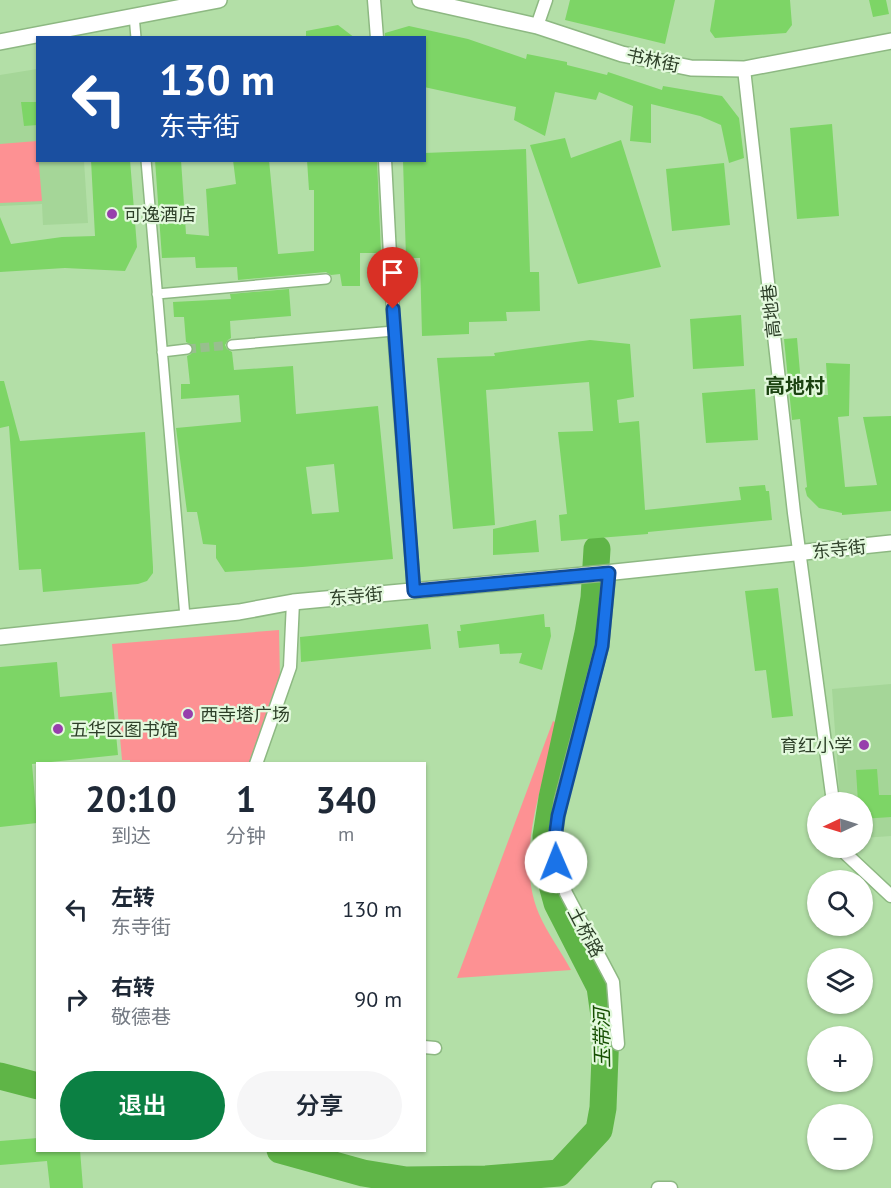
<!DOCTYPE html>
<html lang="zh">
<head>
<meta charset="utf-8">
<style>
	body { margin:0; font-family:"PT Sans","Noto Sans SC",sans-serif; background:#f6f6f7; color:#1f2937; height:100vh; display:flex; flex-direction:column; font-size:22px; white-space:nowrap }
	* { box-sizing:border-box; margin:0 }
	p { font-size:20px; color:#747a83 }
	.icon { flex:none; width:33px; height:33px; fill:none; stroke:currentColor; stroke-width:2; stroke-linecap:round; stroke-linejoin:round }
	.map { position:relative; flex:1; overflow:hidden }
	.panel { position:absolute; left:36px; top:762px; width:390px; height:390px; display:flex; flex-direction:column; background:#fff; border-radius:0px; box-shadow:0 2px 4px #0004 }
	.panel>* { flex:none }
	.guide { position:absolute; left:36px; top:36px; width:390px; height:126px; border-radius:0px; box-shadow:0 2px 4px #0004; background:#1a4fa0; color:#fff; overflow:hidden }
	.needle { width:39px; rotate:266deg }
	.tools { position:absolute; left:807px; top:792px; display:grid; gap:12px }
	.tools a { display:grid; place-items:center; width:66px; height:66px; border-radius:50%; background:#fff; box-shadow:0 2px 4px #0004; font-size:30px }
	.pin { position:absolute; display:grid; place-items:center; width:51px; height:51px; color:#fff; margin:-62px -26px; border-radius:50% 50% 50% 0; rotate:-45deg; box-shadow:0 0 6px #0007 }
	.pin .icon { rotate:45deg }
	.me { position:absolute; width:66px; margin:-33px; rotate:359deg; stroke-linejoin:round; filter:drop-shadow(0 0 4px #0008) }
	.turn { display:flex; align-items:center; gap:21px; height:126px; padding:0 24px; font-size:27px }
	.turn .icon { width:78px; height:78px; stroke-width:2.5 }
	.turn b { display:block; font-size:42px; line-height:51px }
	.eta { display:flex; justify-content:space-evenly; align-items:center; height:102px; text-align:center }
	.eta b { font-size:36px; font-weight:600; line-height:42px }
	.action { display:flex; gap:12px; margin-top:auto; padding:12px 24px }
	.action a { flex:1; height:69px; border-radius:36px; background:#0b8043; color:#fff; font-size:24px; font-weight:600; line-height:69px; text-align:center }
	.action a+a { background:#f6f6f7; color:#1f2937 }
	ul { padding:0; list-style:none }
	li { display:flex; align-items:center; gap:18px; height:90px; padding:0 24px }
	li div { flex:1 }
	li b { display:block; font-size:22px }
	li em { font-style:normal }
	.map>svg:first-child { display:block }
	.built { fill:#a5d698 }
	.green { fill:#fd9193 }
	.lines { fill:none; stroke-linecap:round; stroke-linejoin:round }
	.river { stroke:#5fb547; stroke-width:27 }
	.building { fill:#7dd566; fill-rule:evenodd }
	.pedestrian-tunnel { stroke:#98bf8e; stroke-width:9; stroke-dasharray:9 4.5; stroke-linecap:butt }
	.pedestrian-casing { stroke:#8db882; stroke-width:12 }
	.minor-casing { stroke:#8db882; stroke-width:15 }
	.tertiary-casing { stroke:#8db882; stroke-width:18 }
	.pedestrian { stroke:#fff; stroke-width:9 }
	.minor { stroke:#fff; stroke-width:12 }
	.tertiary { stroke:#fff; stroke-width:15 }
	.route-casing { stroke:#114b97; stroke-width:15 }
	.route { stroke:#1a73e8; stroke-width:10 }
	.poi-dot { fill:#973fac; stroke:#e3f9dd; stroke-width:2 }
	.labels { text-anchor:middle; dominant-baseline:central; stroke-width:4.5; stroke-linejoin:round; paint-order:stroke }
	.street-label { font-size:18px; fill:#2e4029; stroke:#e3f9dd }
	.poi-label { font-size:18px; fill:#2e4029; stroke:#e3f9dd; text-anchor:start }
	.neighbourhood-label { font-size:20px; font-weight:bold; fill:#1b4210; stroke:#e3f9dd }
	.water-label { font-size:20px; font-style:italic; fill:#154e00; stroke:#e3f9dd }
</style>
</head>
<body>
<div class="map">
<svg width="891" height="1188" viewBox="0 0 891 1188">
	<rect width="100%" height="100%" fill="#b3dfa7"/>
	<path class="built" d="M37 69 38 160 84 161 88 223 43 225 42 204 0 206V75Z
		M891 684V836L863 838 862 802H840L832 689Z"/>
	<path class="green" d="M37 141 42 201 0 203V144Z
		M279 630 280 679 251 763 130 764V760H122L112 644Z
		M553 721 559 724C543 782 514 855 539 914 547 933 561 951 571 970L457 978Z"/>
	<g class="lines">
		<path class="river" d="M0 1076 38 1086
			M280 1150 363 1173 406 1180 486 1179 559 1173 599 1130 603 1108 606 1030 600 987 557 903 547 867 546 836 552 798 588 633 594 598 597 549"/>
	</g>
	<path class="building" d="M570 0H675L665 44 565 20Z
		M715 0H790L792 25 786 33 715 38 710 31Z
		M869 0H886L889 14 873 17Z
		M338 25 355 38H306V31Z
		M409 26 468 39 526 59 527 54 567 62V65L607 75 608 72 662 90 663 86 722 96 739 118 744 158 729 163 721 125 700 116 651 104V143L630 141 633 106 599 92 596 100 555 92 545 136 514 120 516 107 424 87V38H385V33Z
		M21 102H38V125L24 126Z
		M832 124 839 216 797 219 790 128Z
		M565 138 571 158 621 140 661 267 578 284 530 145Z
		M526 149 530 272H539L540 311 506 312 507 321 469 322V334L422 336 420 258H406L403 160H424V153Z
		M91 160H130L137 247 125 271 65 268 0 272V217L11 244 62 237 95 236Z
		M155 160H181L186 234 209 236 206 189 236 184 233 160H269L278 254 314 251V190H309L307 160H377L381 253H360V286H342L340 274 331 275 326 272 238 280 237 267 196 268 195 257 162 258Z
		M724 163 730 225 672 231 666 169Z
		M289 289 291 316 230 321 231 338 228 340 225 345 227 349 232 352 234 370 293 366 296 414 378 406 393 559 302 567 225 572 216 558V545L203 544 197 512H187L176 428 241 422 239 395 181 399V384H190L187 356 191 354 194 349 192 345 186 342 184 317H174L173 302 231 299 230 294ZM334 464 339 512 312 514 306 467Z
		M741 315 744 366 693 369 690 319Z
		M797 338 802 395H828L826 363 850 364 849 416 838 417 845 487 877 485 863 417 891 416V511L842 515V513L819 508 807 496 805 488 807 487 800 419 792 420 784 339Z
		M590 340 630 344 634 397 617 400 619 423 639 421 645 510 741 500 739 487 765 485 766 491H769L772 520 648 532V534L561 541 559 515 567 514 558 432 593 431 589 382 486 390 495 525 453 529 437 358 495 356 494 353Z
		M0 381H4L20 441 145 432 153 567V573L147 581 138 584 43 592 41 569 19 570 9 426 0 428Z
		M755 389 758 440 706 443 702 393Z
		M536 520 539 552 493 555V529Z
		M778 588 793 716 772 718 766 670 755 671 745 591Z
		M544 614 545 627H550L551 636 542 670 519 663 522 653 500 654 499 644 459 648 457 631H461L460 625Z
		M428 624 431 649 301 662 300 637Z
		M57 662 60 697 112 692 118 755 32 764 37 823 0 827V667Z
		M877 769 879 795H891V817L862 819V802H858L856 770Z
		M38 1138V1150H80L83 1188H50L47 1161 0 1165V1141Z"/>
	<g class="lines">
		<path class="pedestrian-tunnel" d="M187 349 232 345"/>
		<g class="pedestrian-casing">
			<path id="pedestrian" d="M134 15 136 38
				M146 160 185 617
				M157 294 326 279
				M232 345 394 331
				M162 352 187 349"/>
		</g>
		<g class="minor-casing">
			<path id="minor" d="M374 0 377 38
				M537 26 546 0
				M744 69 794 513 833 802
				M385 160 394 331 414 591
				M609 573 602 646 561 800 556 831V862L566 893 613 982 618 1044
				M256 764 290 667 293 602
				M842 848 845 853 891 896
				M424 1047 435 1048
				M658 1188H671"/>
		</g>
		<g class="tertiary-casing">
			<path id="tertiary" d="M420 0 537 26 622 54 691 68 744 69 891 41
				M0 42 219 0
				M0 637 239 612 293 602 605 573 891 543"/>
		</g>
		<use href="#pedestrian" class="pedestrian"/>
		<use href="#minor" class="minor"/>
		<use href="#tertiary" class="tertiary"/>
	</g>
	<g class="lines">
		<g class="route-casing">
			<path id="route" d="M393 309 414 591 609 573 602 646 558 816 556 831V862"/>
		</g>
		<use href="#route" class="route"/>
	</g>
	<g class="poi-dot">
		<circle cx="112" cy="214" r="6"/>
		<circle cx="188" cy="714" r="6"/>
		<circle cx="58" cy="729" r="6"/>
		<circle cx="864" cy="745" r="6"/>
	</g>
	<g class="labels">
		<g class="street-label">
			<text transform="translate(653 60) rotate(12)">书林街</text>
			<text transform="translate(771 311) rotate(-96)">高地巷</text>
			<text transform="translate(839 549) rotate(-6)">东寺街</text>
			<text transform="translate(356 596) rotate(-5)">东寺街</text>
			<text transform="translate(586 932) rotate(62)">土桥路</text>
		</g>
		<g class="poi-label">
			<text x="124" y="214">可逸酒店</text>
			<text x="200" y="714">西寺塔广场</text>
			<text x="70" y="729">五华区图书馆</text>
			<text x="852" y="745" text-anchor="end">育红小学</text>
		</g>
		<g class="neighbourhood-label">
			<text x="795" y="386">高地村</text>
		</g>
		<g class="water-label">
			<text transform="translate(602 1038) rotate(-91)">玉带河</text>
		</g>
	</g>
</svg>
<div class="tools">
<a><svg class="needle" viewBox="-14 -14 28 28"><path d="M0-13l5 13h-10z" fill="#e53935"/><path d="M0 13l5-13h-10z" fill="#747a83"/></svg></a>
<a><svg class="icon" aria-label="search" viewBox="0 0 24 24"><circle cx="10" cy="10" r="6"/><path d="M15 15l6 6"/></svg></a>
<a><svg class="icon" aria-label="layers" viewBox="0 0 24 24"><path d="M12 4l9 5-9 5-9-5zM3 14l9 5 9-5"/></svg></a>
<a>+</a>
<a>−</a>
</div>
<div class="pin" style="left:393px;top:309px;background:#d93025"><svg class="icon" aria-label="arrive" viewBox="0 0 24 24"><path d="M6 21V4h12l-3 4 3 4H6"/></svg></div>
<svg class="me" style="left:556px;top:862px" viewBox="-20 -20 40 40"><circle r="19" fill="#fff"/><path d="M0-13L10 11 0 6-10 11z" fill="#1a73e8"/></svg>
<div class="guide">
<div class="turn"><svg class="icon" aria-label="left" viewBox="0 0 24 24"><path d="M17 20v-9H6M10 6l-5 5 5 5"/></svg><div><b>130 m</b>东寺街</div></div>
</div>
<section class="panel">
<div class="eta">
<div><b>20:10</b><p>到达</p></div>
<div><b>1</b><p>分钟</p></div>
<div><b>340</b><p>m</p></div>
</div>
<ul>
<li><svg class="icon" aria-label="left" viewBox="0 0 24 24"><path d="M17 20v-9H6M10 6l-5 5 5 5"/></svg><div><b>左转</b><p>东寺街</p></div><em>130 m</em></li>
<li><svg class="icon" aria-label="right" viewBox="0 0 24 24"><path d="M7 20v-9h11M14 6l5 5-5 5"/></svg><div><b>右转</b><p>敬德巷</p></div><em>90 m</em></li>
</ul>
<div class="action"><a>退出</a><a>分享</a></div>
</section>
</div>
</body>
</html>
